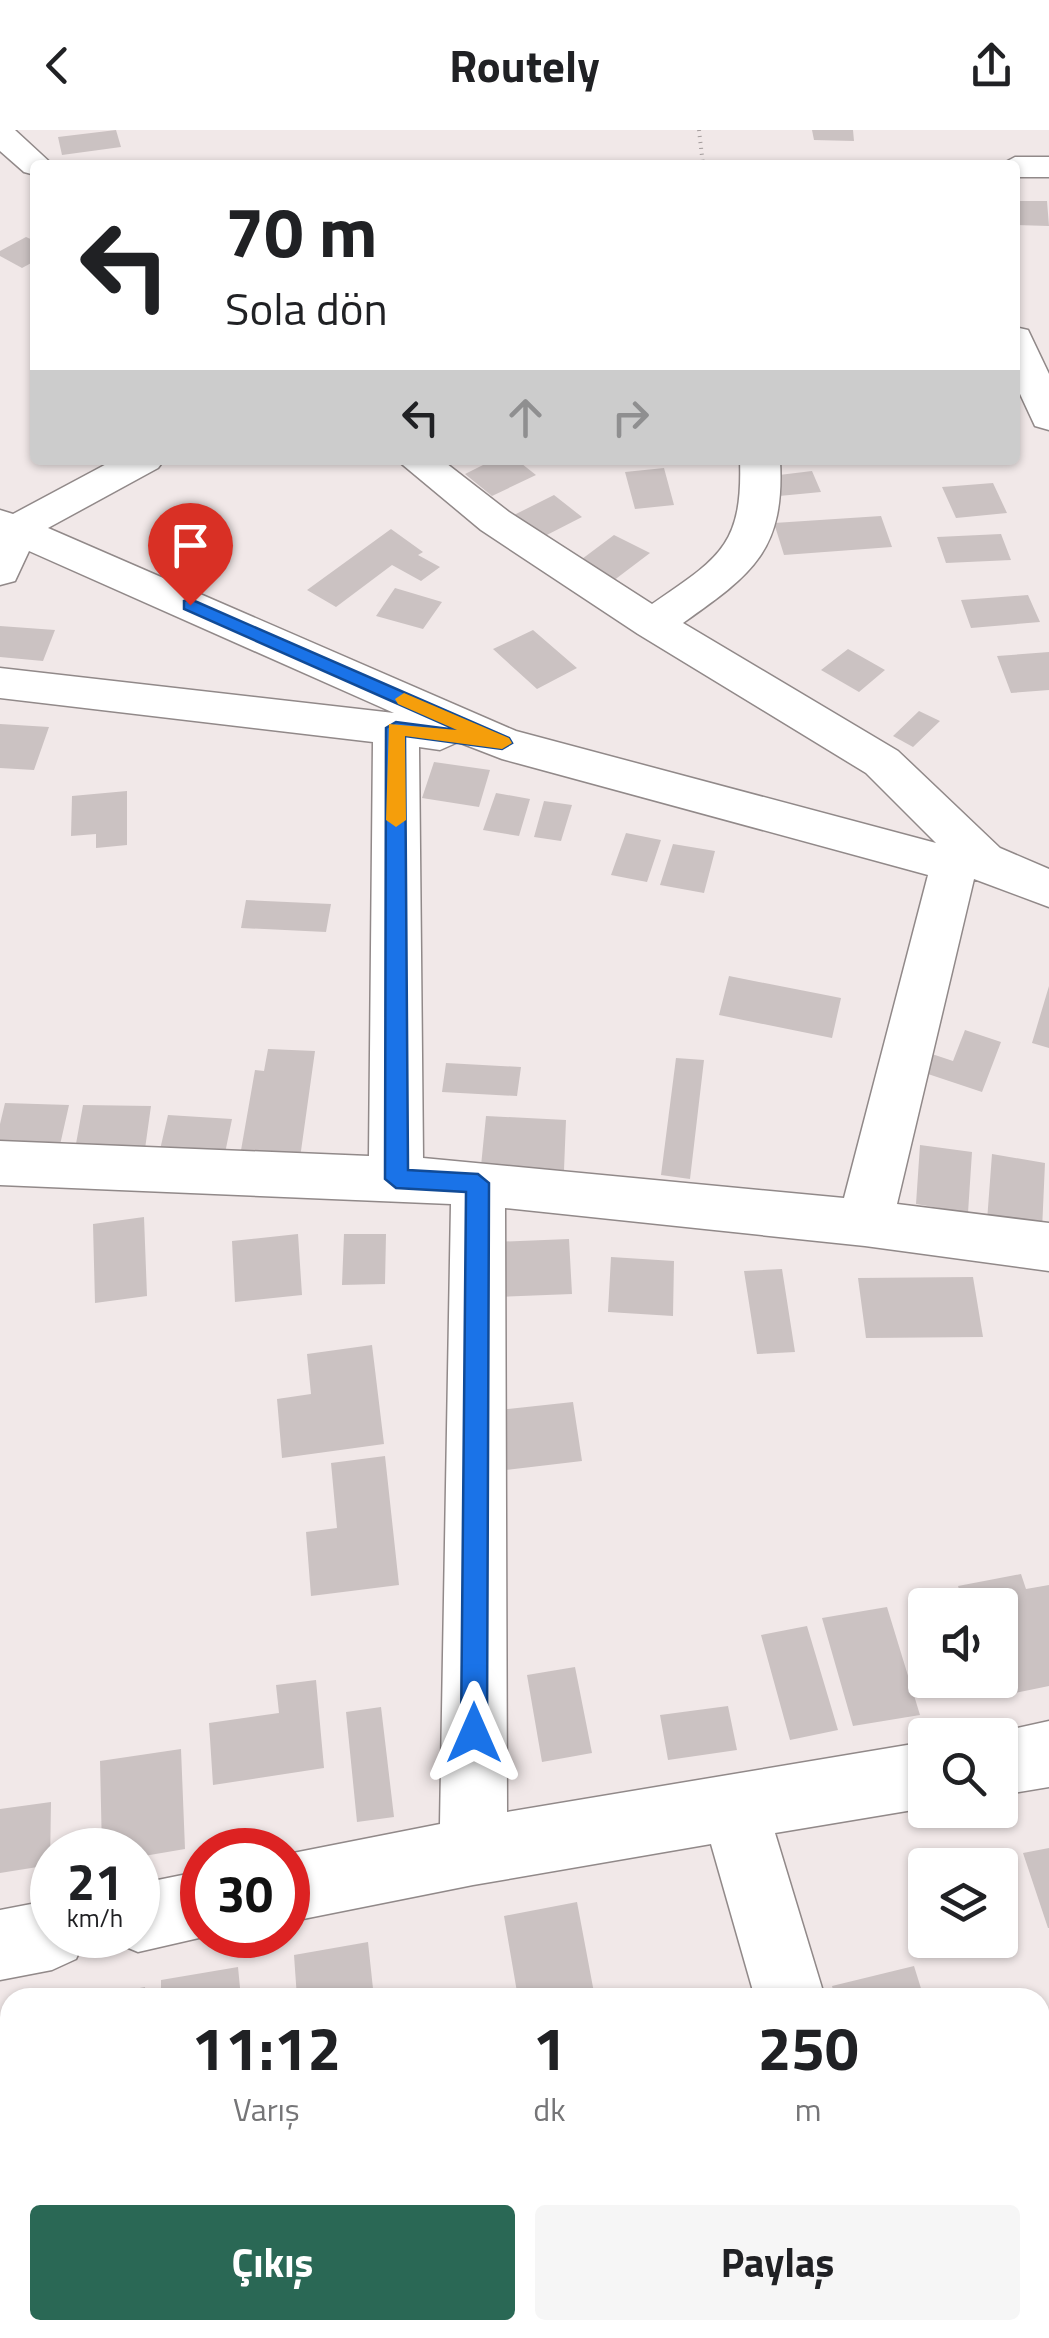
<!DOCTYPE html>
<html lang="tr">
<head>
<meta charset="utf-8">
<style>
	body { margin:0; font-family:"Titillium Web",sans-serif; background:#f6f6f6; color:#202124; height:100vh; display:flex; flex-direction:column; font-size:38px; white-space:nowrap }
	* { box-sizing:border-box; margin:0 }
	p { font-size:32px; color:#757577 }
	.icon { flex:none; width:55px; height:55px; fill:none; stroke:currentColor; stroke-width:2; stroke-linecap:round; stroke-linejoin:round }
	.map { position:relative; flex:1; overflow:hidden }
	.details { position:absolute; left:0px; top:1858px; width:1050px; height:352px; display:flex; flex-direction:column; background:#fff; border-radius:30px 30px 0 0; box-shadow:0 2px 8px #0004 }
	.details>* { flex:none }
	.top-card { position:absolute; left:30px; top:30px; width:990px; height:305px; border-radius:10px; box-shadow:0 2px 8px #0004; background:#fff; color:#202124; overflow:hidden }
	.tools { position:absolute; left:908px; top:1458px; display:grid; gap:20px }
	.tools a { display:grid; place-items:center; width:110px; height:110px; border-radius:10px; background:#fff; box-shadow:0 2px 8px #0004; font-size:50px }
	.speed { position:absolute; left:30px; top:1698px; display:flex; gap:20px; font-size:50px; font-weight:700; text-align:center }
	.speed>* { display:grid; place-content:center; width:130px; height:130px; border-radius:50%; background:#fff; box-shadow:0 2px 8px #0004; line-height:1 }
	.speed small { font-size:25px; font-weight:400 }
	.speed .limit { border:15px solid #d22; background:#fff; color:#111 }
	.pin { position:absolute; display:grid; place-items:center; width:85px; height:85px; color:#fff; margin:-102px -42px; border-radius:50% 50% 50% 0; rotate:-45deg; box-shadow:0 0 10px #0007 }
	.pin .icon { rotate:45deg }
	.me { position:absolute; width:110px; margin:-55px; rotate:0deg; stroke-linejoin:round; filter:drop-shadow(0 0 8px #0008) }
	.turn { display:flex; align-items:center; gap:35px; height:210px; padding:0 30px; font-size:45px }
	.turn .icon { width:130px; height:130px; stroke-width:2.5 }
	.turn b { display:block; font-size:70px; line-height:85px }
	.lanes { display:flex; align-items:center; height:95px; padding:0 30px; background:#0003; justify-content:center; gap:50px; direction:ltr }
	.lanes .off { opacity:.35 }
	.eta { display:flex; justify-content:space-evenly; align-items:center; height:170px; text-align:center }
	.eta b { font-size:60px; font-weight:700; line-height:70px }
	.cta { display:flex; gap:20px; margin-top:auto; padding:20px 30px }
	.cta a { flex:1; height:115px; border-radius:10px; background:#2a6855; color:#fff; font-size:40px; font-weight:700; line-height:115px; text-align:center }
	.cta a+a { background:#f6f6f6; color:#202124 }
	header { display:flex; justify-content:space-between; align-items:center; height:130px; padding:0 30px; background:#fff; font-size:45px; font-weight:700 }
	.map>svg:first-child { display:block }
	.building { fill:#cbc2c2 }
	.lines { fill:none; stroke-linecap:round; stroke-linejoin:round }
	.minor-casing { stroke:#918989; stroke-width:3 }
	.path { stroke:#a29b9b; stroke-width:4; stroke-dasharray:1 5; stroke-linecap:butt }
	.minor { fill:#fff; fill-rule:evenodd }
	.route { fill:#1a73e8; stroke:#114b97; stroke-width:2.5 }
	.slow { fill:#f59e0b }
</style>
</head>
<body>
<header><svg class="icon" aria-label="back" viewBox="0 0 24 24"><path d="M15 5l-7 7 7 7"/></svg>Routely<svg class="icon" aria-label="share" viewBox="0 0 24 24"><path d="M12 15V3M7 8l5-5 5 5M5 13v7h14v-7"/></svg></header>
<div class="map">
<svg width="1049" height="2208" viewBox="0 0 1049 2208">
	<rect width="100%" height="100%" fill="#f1e8e8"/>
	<path class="building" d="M116 0 121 17 62 25 58 7Z
		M812 0H853L854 11 814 10Z
		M1015 71H1047L1049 96 1015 95Z
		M26 107 35 111V131L22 138 0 126V121Z
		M493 330H517L536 345 492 366 465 344Z
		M664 338 674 375 635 379 625 342Z
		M812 341 821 362 779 366 771 346Z
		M993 353 1007 383 956 388 942 357Z
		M554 365 582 387 539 409 510 387Z
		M881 386 892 417 784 425 774 393Z
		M391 399 423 422 418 425 440 437 421 451 392 435 336 477 307 460Z
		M1001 404 1011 430 946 433 937 407Z
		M180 405 218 423 188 446 150 427Z
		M614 405 650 423 613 451 578 432Z
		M395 458 442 472 423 499 376 486Z
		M1028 465 1040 492 971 498 961 470Z
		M0 496 55 500 43 531 0 527Z
		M533 500 577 538 537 559 493 519Z
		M848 519 885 540 859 562 821 540Z
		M1049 522V560L1011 563 997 526Z
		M919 581 940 591 913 617 893 606Z
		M0 594 49 597 34 640 0 638Z
		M434 632 490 640 479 677 422 668Z
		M127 661V715L96 718V704L71 706 72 666Z
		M496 663 530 669 519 706 483 700Z
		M544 671 572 675 561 711 534 707Z
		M626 703 661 710 647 752 611 745Z
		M673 714 715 721 704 763 660 755Z
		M246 770 331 774 326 802 241 798Z
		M729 846 841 868 832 908 719 885Z
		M1049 856V918L1032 913Z
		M965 900 1001 912 982 962 919 941 926 922 953 931Z
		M268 919 315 921 300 1028 240 1026 255 940 264 941Z
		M676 928 704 930 690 1049 661 1045Z
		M446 933 521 937 517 966 442 962Z
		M5 973 69 975 58 1024 0 1022V994Z
		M83 975 151 976 144 1026 74 1025Z
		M168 985 232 989 224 1028 159 1024Z
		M486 986 566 990 564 1040 481 1036Z
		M920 1015 972 1022 968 1083 916 1074Z
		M992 1024 1045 1033 1042 1100 987 1091Z
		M144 1087 147 1166 95 1173 93 1094Z
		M298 1104 302 1165 235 1172 232 1111Z
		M344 1104H386L385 1154 342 1155Z
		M569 1109 572 1164 494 1167 493 1112Z
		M611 1127 674 1131 673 1186 608 1182Z
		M782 1139 795 1222 757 1224 744 1141Z
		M973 1147 983 1207 866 1208 858 1148Z
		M372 1215 384 1314 282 1328 277 1269 311 1264 307 1224Z
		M573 1272 582 1331 505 1340 498 1280Z
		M385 1326 399 1455 311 1466 306 1402 337 1398 331 1333Z
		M1021 1444 1026 1459 1049 1455V1556L996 1567 990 1550H1000V1475H964L958 1456Z
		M887 1477 920 1585 853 1596 822 1488Z
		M807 1496 838 1600 790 1610 761 1505Z
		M575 1537 592 1623 542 1632 527 1545Z
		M316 1550 324 1638 213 1655 209 1593 279 1583 276 1555Z
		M728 1576 737 1620 668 1630 660 1585Z
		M381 1577 394 1687 357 1692 346 1582Z
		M181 1619 185 1719 138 1727V1720H102L100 1631Z
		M51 1672 50 1735 0 1743V1679Z
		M1049 1718V1798H1048L1023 1723Z
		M577 1772 595 1868H518L504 1786Z
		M368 1812 374 1868H297L294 1825Z
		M914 1836 924 1868H835L832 1856Z
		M238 1837 241 1868H161V1850Z
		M145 1857 146 1868H96V1866Z
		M74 2200H170V2203L145 2208H74Z
		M425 2200H538L540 2208H426Z"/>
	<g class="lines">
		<g class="minor-casing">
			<path id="minor" d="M0 0H15L53 35H35V45L24 42 0 21Z
				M1015 27H1049V47H1015V35H1000Z
				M1015 197 1028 200 1049 244V300L1035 296 1015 253Z
				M114 330H164L158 338 48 398 516 601 936 713 866 643 638 504 481 400 397 330H442L509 382 652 474C719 428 743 416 740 330H780C785 421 752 444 683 493L898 621 1000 718 1049 739V777L974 749 897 1074 1049 1093V1141L865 1116 505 1078 507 1682 925 1612V1678L775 1703 825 1868H755L711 1714 473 1755 288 1792V1724L440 1694 451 1074 0 1055V1011L369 1026 373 612 0 568V538L394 583 29 421 15 451 0 455V380L13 384ZM458 612 502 629 928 745 844 1068 423 1028 419 617 440 620Z
				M1049 1591V1657L1000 1665V1605H986Z
				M202 1741V1805H212L138 1822 114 1812 111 1805H138V1754Z
				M52 1770V1805H87L76 1829 52 1840 0 1850V1780Z
				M850 2200H928L930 2208H852Z"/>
		</g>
		<path class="path" d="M699 0 703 35"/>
		<use href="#minor" class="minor"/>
	</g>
	<path class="route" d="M190 469 509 608 512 613 502 619 405 606 408 1040 478 1044 489 1053 487 1603 484 1613 474 1616 464 1613 461 1603 466 1062 396 1058 385 1049 386 598 396 592 457 600 184 479V471Z"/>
	<path class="slow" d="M404 563 509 608 512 613 502 619 405 606 406 690 396 697 386 690 389 594 457 600 398 574 395 569Z"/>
</svg>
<div class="tools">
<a><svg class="icon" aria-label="sound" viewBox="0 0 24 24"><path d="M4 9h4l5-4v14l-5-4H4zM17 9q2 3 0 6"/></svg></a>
<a><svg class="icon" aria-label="search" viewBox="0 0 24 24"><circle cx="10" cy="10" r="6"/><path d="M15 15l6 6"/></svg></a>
<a><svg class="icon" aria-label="layers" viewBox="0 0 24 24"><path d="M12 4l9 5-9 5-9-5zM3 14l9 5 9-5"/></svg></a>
</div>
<div class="speed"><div>21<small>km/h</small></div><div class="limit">30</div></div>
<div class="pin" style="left:190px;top:475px;background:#d93025"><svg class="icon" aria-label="arrive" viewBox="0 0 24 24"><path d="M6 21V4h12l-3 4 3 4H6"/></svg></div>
<svg class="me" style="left:474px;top:1603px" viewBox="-20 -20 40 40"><path d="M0-17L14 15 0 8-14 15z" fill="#1a73e8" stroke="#fff" stroke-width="4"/></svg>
<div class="top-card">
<div class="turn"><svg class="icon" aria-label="left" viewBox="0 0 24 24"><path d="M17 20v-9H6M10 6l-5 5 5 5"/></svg><div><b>70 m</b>Sola dön</div></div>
<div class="lanes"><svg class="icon" aria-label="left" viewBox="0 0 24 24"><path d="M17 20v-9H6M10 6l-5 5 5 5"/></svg><svg class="icon off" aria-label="ahead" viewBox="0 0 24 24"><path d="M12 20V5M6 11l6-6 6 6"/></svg><svg class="icon off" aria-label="right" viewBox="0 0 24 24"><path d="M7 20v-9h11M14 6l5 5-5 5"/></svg></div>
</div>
<section class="details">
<div class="eta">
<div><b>11:12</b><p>Varış</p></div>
<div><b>1</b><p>dk</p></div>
<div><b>250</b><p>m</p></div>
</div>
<div class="cta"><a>Çıkış</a><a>Paylaş</a></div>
</section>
</div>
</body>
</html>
